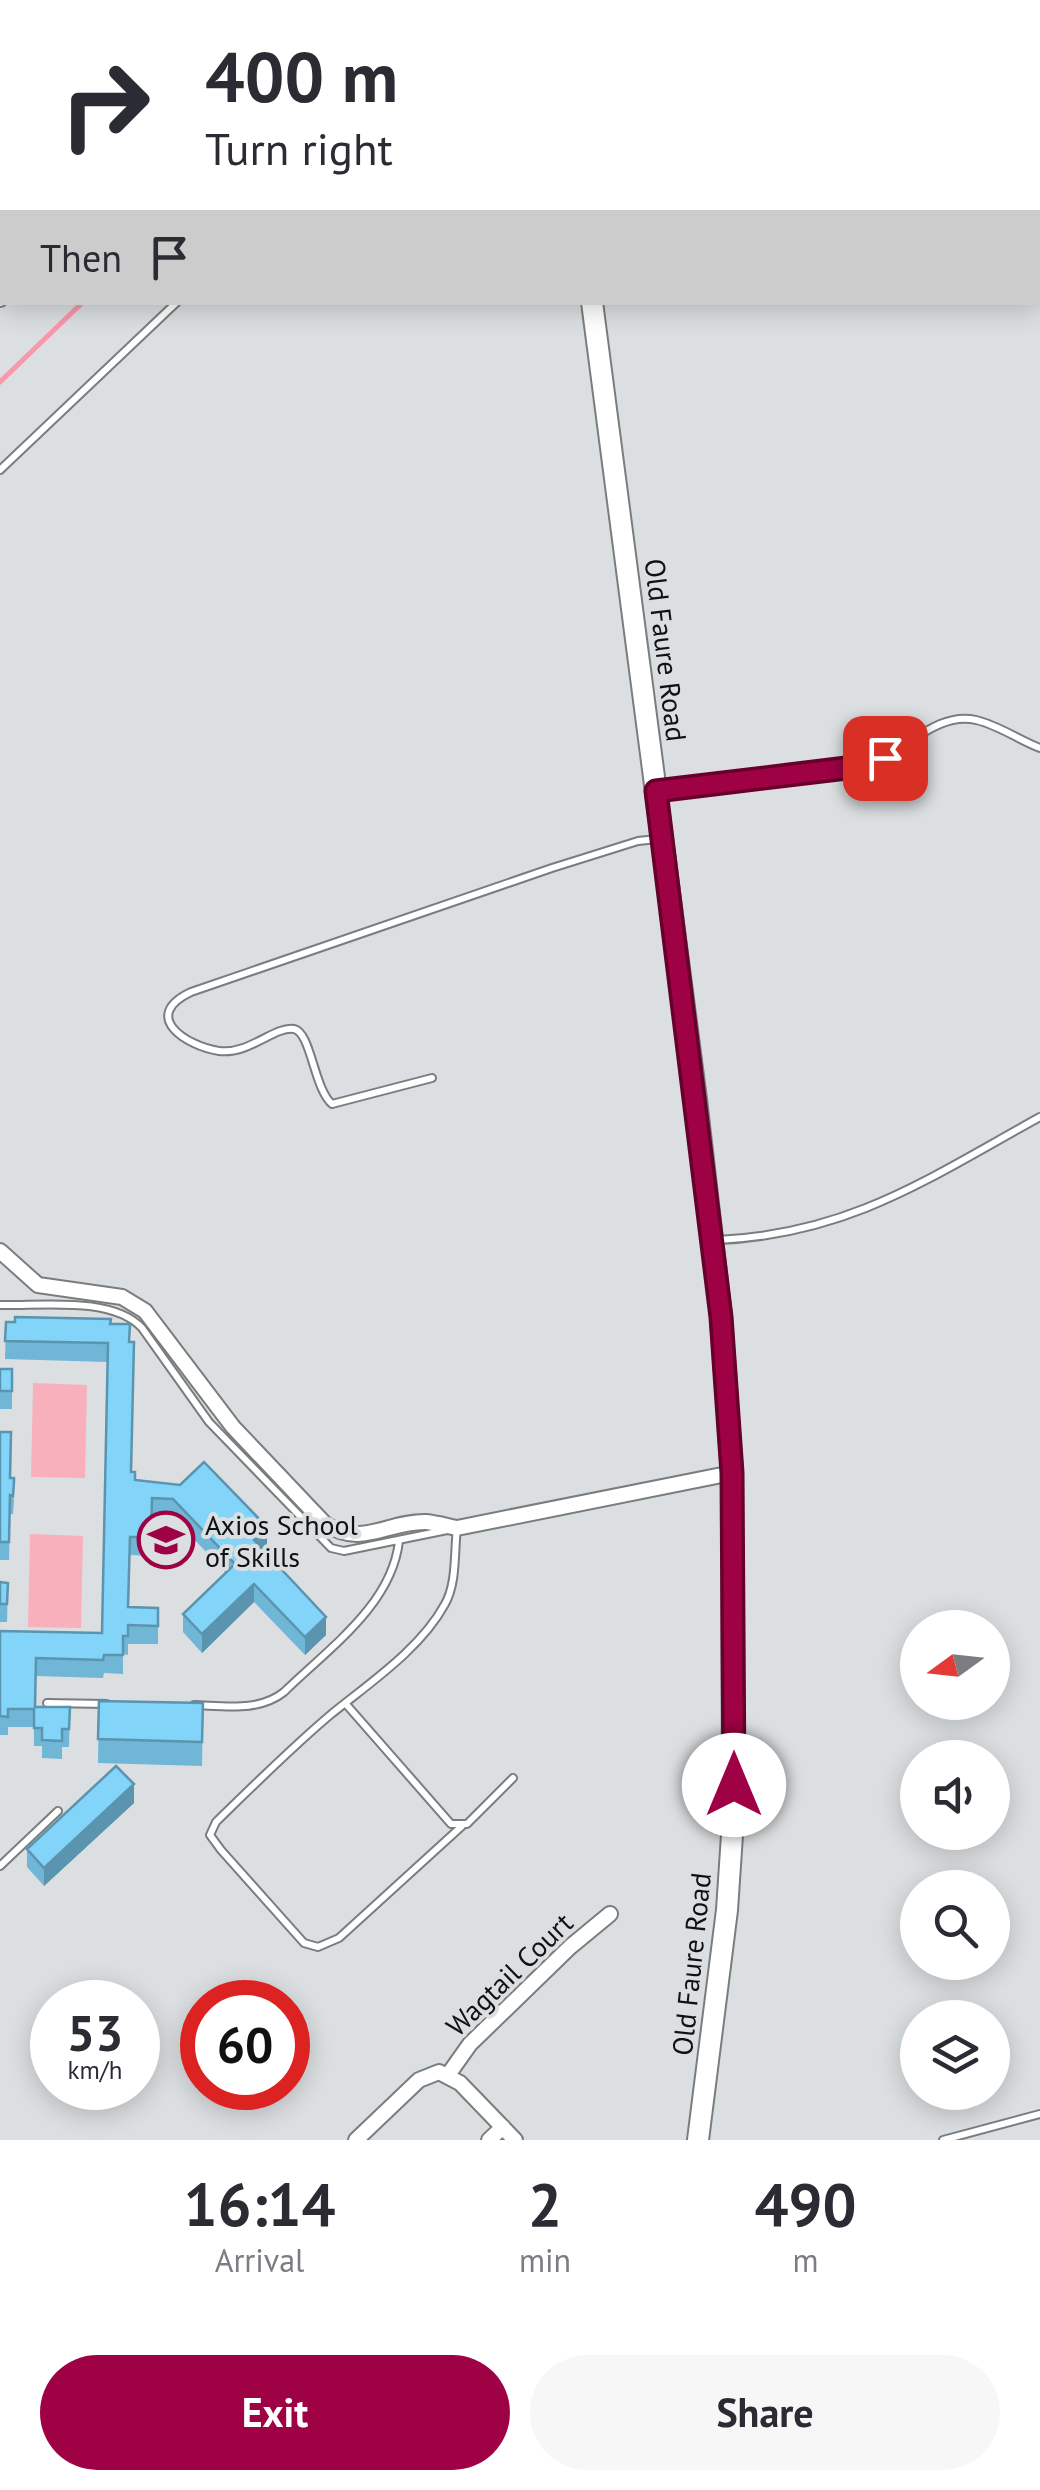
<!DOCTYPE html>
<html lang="en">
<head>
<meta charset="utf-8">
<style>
	body { margin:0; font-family:"PT Sans",sans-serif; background:#f7f7f7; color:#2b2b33; height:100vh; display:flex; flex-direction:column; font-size:38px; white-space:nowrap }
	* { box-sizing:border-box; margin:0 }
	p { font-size:32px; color:#7c7c81 }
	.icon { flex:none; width:55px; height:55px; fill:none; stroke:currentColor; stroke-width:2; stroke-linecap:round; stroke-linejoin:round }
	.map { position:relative; height:2140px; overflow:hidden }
	.sheet { display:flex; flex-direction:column; background:#fff; flex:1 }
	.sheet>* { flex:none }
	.guide { position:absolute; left:0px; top:0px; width:1040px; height:305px; box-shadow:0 5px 25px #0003; background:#fff; color:#2b2b33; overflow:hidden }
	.needle { width:65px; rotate:255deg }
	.fabs { position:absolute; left:900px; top:1610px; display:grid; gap:20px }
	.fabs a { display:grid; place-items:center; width:110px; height:110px; border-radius:50%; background:#fff; box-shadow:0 5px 25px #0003; font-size:50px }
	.speed { position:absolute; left:30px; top:1980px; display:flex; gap:20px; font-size:50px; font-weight:700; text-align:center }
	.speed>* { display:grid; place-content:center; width:130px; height:130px; border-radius:50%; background:#fff; box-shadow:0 5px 25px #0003; line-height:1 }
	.speed small { font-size:25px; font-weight:400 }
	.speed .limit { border:15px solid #d22; background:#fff; color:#111 }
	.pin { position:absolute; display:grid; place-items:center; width:85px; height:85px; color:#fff; margin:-42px; border-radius:20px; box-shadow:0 5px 15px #0006 }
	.me { position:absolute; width:110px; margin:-55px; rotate:0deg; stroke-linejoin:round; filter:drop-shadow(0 0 8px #0008) }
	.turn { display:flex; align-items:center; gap:35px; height:210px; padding:0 40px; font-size:45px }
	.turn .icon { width:130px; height:130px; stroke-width:2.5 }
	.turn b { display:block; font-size:70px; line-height:85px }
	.then { display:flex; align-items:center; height:95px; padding:0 40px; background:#0003; gap:20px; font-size:38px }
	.eta { display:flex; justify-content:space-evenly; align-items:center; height:170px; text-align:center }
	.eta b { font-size:60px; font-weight:800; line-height:70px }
	.cta { display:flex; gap:20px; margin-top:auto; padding:20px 40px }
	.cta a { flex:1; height:115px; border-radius:60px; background:#9f0244; color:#fff; font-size:40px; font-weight:800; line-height:115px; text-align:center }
	.cta a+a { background:#f7f7f7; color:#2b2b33 }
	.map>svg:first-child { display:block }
	.green { fill:#f9b0bd }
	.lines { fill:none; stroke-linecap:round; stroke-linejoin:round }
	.stream { stroke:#f997ab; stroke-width:5 }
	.lane-casing { stroke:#7a7d7e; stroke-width:10 }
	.street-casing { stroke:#7a7d7e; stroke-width:18 }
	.primary-casing { stroke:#7a7d7e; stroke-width:24 }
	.path { stroke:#8f9192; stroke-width:2.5; stroke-dasharray:2.5 8; stroke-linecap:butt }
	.lane { stroke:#fff; stroke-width:6 }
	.street { stroke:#fff; stroke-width:14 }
	.primary { stroke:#fff; stroke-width:20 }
	.wall { fill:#70b6d6 }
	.shaded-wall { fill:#5b94ae }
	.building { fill:#82d4f9; stroke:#5b94ae; stroke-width:2.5 }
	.route-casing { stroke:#67012c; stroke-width:25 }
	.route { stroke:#9f0244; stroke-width:18 }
	.labels { text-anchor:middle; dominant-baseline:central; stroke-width:8; stroke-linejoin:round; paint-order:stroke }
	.street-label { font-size:28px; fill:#101111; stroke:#dcdfe1 }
	.poi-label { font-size:28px; fill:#101111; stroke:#dcdfe1; text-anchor:start }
</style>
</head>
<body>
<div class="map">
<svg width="1040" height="2140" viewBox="0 0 1040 2140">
	<rect width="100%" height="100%" fill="#dcdfe1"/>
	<path class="green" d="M33 1383 87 1385 85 1478 31 1477Z
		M30 1534 83 1536 81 1628 28 1627Z"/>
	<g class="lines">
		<path class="stream" d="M415 2 418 0
			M0 382 83 302"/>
		<g class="lane-casing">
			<path id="lane" d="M860 0 861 2
				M0 470 177 302
				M658 791 870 764C905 751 937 711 976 720 998 725 1019 740 1040 748
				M432 1078 332 1104C314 1089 311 1032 294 1029 274 1026 249 1055 219 1051 186 1046 140 1016 191 992L552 868 638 841 657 839
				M718 1240C850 1234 929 1178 1040 1117
				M0 1305C42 1306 112 1296 142 1328L209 1422 331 1548 344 1551 457 1528C454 1552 457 1583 445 1604 420 1650 368 1684 329 1716 289 1750 253 1786 216 1822L210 1835 221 1850 304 1943 318 1947 339 1938 462 1826
				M47 1703 107 1704
				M345 1703 451 1824H467L513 1778
				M194 1705C225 1706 259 1712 284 1692 328 1649 392 1605 399 1541
				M0 1866 58 1811
				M943 2140 1040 2114"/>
		</g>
		<g class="street-casing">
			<path id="street" d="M51 0 54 2
				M201 2 204 0
				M0 73 2 76
				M0 299 2 296
				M0 1251 38 1285 122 1297 145 1311 233 1427 325 1524C363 1548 387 1521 426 1522 436 1523 447 1526 457 1528L732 1473
				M448 2075 470 2044 570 1947 610 1914
				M356 2140 419 2080 439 2072 460 2083 515 2140
				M489 2140 503 2127"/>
		</g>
		<g class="primary-casing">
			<path id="primary" d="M548 0V2
				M592 302 696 1099 721 1317 732 1473 733 1820 727 1910 698 2140"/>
		</g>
		<path class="path" d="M340 2 342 0"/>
		<use href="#lane" class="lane"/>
		<use href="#street" class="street"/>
		<use href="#primary" class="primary"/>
	</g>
	<path class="wall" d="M111 1319 131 1472 135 1480 267 1546 263 1549 326 1635 305 1655 254 1602 202 1653 183 1632V1614L226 1573 173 1517H152L151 1556 130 1555 129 1607 158 1608V1644H128V1655L123 1654V1674L104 1673 103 1678 36 1676 35 1707H70L69 1747H62V1759L42 1758V1746H34V1727H8V1735H0V1631L102 1633 108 1362 5 1359 6 1322Z
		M0 1369H12V1409H0Z
		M0 1432 14 1500 13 1514H10L9 1560H0Z
		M0 1582 8 1583 7 1622H0Z
		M99 1701 203 1703 202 1766 98 1763Z
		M134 1803 44 1886 27 1867V1849Z"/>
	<path class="shaded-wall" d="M1040 77V101L1038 102V78Z
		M267 1527V1546L254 1558V1540Z
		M254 1584V1602L202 1653V1634Z
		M326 1617V1635L305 1655V1637Z
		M134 1784V1803L44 1886V1868Z"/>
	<path class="building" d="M1038 20H1040V77L1038 78Z
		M15 1317 111 1319 110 1324H130L129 1342H134L131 1472H135V1480L180 1485 204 1462 267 1527 254 1540 326 1617 305 1637 254 1584 202 1634 183 1614 235 1564 173 1499 152 1498 151 1537H130L128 1607 158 1608V1626L128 1625V1636H123V1655H104L103 1660 36 1658 35 1707H70L69 1729H62V1741L42 1740V1728H34V1709H8V1717L0 1716V1631L102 1633 108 1343 5 1341 6 1322H15Z
		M0 1369H12V1391H0Z
		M0 1432H11L10 1478H14V1481L13 1496 10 1495 9 1542H0Z
		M0 1582 8 1583 7 1604H0Z
		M99 1701 203 1703 202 1742 98 1739Z
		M116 1766 134 1784 44 1868 27 1849Z"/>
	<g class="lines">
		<g class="route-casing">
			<path id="route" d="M734 1785 732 1473 721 1317 656 791 855 767 885 758"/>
		</g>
		<use href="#route" class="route"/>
	</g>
	<defs>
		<g id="school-ring" transform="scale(2.875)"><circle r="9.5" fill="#dcdfe1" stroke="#9f0244" stroke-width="1.5"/><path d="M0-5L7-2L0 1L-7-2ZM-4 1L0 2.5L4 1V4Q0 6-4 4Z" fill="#9f0244"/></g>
	</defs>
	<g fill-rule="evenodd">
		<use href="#school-ring" x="166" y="1540"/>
	</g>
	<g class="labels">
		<g class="street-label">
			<text transform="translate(666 650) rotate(83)">Old Faure Road</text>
			<text transform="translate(691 1964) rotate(-84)">Old Faure Road</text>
			<text transform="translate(509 1974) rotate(-44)">Wagtail Court</text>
		</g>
		<g class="poi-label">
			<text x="205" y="1524">Axios School<tspan x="205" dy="32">of Skills</tspan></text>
		</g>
	</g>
</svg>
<div class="fabs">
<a><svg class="needle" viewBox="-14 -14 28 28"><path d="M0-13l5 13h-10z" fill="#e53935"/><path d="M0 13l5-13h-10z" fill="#7c7c81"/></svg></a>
<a><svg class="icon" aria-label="sound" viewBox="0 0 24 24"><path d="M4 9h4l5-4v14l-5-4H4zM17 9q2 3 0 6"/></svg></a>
<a><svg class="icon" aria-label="search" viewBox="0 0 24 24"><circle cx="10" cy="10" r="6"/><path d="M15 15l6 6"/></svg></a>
<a><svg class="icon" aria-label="layers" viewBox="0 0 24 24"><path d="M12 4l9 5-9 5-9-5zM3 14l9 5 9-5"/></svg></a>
</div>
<div class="speed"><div>53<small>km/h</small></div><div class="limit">60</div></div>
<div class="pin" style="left:885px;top:758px;background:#d93025"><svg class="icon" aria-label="arrive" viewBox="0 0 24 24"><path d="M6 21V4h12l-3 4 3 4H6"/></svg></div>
<svg class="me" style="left:734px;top:1785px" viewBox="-20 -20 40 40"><circle r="19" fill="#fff"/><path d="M0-13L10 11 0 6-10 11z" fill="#9f0244"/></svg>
<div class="guide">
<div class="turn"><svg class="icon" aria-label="right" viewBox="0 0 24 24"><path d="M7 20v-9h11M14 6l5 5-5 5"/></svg><div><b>400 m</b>Turn right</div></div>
<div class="then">Then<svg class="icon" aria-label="arrive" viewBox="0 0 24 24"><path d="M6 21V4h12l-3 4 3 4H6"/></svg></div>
</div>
</div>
<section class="sheet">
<div class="eta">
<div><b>16:14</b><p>Arrival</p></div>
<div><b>2</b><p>min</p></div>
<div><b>490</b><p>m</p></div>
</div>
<div class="cta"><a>Exit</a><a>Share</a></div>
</section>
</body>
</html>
